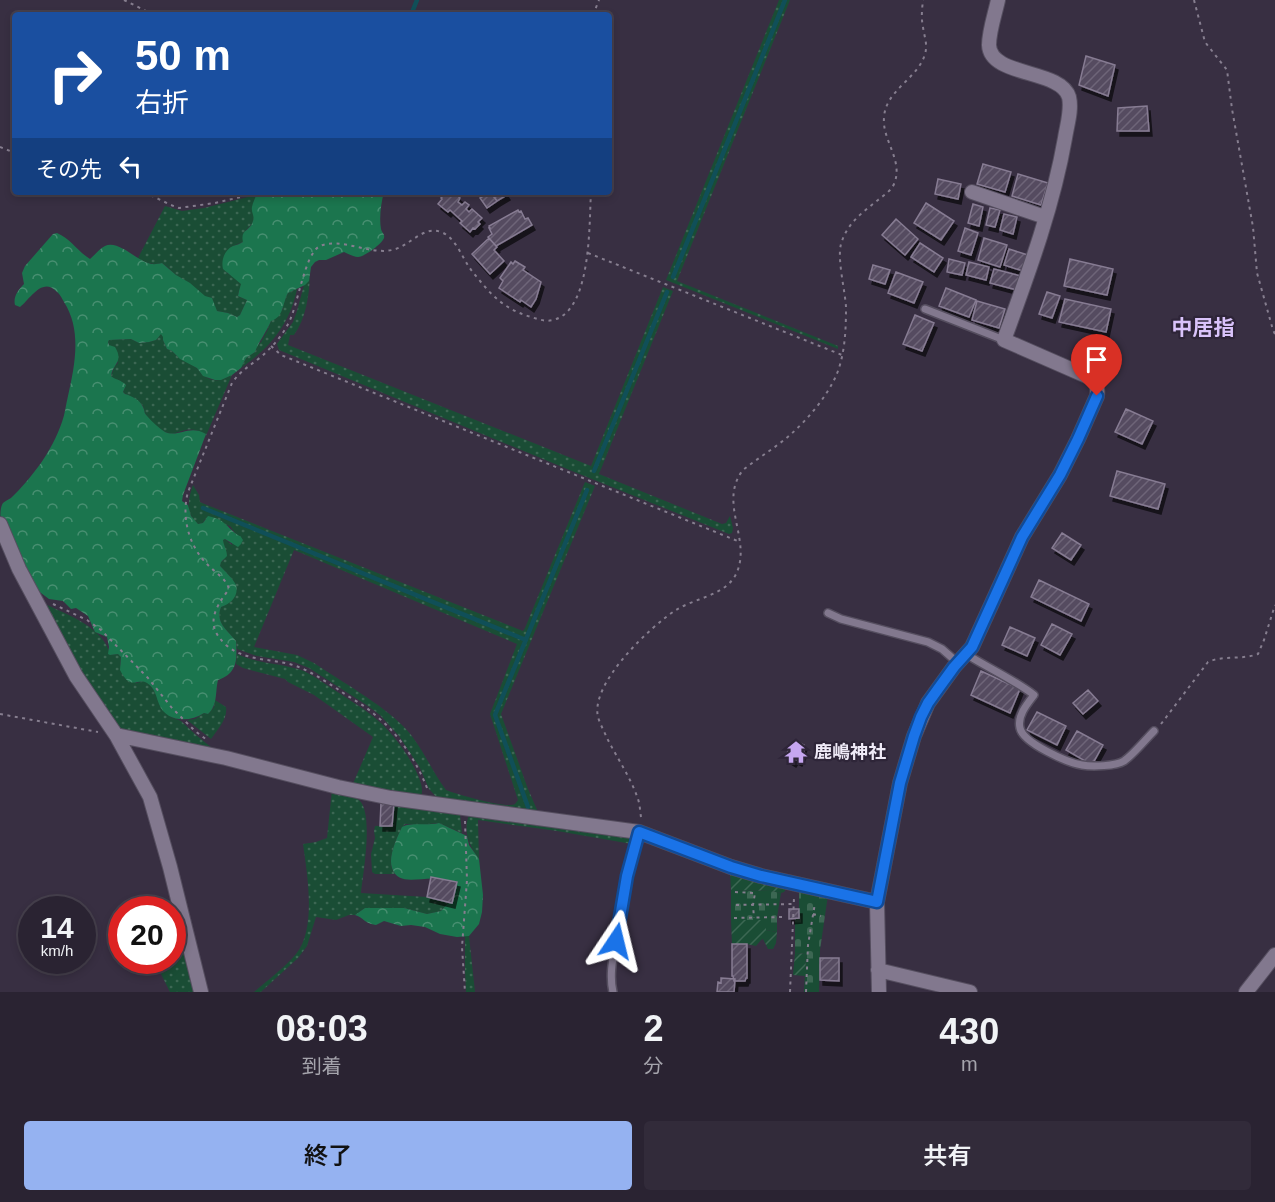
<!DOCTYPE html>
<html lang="ja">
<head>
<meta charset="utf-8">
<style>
	body { margin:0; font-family:Helvetica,"Noto Sans JP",sans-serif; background:#322b3a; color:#f1f3f6; height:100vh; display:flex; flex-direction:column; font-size:22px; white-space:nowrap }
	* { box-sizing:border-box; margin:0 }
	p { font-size:20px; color:#a5a4ac }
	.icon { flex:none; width:33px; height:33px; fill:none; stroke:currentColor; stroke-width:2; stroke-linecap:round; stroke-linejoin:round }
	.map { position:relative; height:992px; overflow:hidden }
	.panel { display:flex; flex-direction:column; background:#2a2332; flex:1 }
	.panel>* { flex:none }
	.guide { position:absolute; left:12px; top:12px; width:600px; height:183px; border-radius:6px; box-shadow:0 3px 9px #0003,0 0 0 2px #46404d; background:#1a4fa0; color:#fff; overflow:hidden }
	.speed { position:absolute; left:18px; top:896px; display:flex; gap:12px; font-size:30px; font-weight:700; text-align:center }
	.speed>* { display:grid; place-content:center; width:78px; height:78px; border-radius:50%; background:#2a2332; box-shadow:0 3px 9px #0003,0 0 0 2px #46404d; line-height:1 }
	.speed small { font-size:15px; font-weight:400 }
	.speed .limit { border:9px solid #d22; background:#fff; color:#111 }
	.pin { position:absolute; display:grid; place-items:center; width:51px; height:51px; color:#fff; margin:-62px -26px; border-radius:50% 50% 50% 0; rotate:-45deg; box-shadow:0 0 6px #0007 }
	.pin .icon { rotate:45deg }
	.me { position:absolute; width:66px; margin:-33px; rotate:10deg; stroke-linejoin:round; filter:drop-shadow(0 0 4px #0008) }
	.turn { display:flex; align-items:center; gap:21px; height:126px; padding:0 24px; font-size:27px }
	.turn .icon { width:78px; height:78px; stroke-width:2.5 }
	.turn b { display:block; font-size:42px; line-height:51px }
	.then { display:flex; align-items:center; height:57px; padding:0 24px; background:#0003; gap:12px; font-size:22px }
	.eta { display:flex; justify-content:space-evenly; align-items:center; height:102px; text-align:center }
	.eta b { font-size:36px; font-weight:600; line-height:42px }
	.button { display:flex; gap:12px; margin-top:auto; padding:12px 24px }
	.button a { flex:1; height:69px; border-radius:6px; background:#95b2f1; color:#111; font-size:24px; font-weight:600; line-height:69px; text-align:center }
	.button a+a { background:#322b3a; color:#f1f3f6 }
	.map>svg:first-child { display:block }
	.grass { fill:url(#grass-dots); fill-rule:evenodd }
	.forest { fill:url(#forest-crowns) }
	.cemetery { fill:url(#cemetery-stones) }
	.garden { fill:url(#garden-furrows) }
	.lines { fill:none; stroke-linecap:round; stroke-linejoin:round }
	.stream { stroke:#104f58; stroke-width:4.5 }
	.building { fill:url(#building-hatch); stroke:#877c93; stroke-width:1.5; filter:url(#shadow) }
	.service-casing { stroke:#554e5f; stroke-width:10 }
	.minor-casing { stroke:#554e5f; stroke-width:16 }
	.path { stroke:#867e8f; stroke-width:2; stroke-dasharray:3 4.5; stroke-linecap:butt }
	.service { stroke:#82788e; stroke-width:7 }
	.minor { stroke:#82788e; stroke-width:14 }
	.route-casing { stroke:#114b97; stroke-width:15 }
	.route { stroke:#1a73e8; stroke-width:10 }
	.labels { text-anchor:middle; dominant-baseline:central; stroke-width:4.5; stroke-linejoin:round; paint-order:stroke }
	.poi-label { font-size:18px; font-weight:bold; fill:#efeaf7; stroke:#2e2538; text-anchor:start }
	.quarter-label { font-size:21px; font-weight:bold; fill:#d9c3fa; stroke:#2e2538 }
</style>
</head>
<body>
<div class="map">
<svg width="1275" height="992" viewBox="0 0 1275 992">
	<defs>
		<pattern id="grass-dots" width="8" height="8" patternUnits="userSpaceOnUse" patternTransform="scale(1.5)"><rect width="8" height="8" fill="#1a4d35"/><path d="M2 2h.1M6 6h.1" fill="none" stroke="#3c6753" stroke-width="1.8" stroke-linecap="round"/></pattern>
		<pattern id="forest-crowns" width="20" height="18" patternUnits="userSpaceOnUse" patternTransform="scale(1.5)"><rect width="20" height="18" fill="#1b754e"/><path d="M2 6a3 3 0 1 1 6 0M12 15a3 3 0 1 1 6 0" fill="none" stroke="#488f71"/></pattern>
		<pattern id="cemetery-stones" width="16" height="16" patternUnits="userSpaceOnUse" patternTransform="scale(1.5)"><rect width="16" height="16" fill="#1a4d35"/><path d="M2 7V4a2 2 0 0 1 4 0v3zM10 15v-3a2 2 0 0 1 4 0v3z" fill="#3c6753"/></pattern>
		<pattern id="garden-furrows" width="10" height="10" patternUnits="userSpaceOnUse" patternTransform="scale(1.5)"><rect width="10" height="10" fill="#1a4d35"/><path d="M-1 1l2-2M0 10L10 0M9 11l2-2" fill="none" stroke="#3c6753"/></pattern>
		<pattern id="building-hatch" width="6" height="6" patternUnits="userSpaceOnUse" patternTransform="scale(1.5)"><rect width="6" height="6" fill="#554b60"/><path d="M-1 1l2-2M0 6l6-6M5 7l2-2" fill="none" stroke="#6e6578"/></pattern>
		<filter id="shadow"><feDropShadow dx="3" dy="5" stdDeviation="0" flood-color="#0009"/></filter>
	</defs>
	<rect width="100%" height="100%" fill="#382f42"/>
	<path class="grass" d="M779 0H790L677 281 838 346V349L666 280Z
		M256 195 252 209 255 217 252 224 246 230 243 242 233 246 227 273 234 277 242 284 239 291 238 296 247 300 240 315 237 317 228 313 217 311C207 296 192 285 177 276 172 272 168 267 162 263 153 265 146 264 138 258L165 206 182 211 204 208Z
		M310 276C309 296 306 318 294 335H290L288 345 591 466 663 287 673 291 599 474 722 524 726 523 730 516 733 528 732 533 729 534 572 471 279 350 277 344 293 322 297 311 304 285 309 281Z
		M297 289C290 324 270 348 241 368L246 358 255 352 257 346 261 342 267 331 271 321 283 309V304L288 293Z
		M161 333 164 337 163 340 167 349 172 351 177 356 197 368C202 376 212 383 223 379 226 378 229 376 232 375L205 438 206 434C198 430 191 428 182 431 177 432 174 435 168 433 161 431 150 422 146 415 144 412 144 408 143 406 138 399 129 397 123 392L125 388 111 376 115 366 118 363 108 342 109 340 131 339 139 343 149 342 156 340Z
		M585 482 595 486 501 714 528 789 538 812 439 800 429 789 420 768 399 736 380 715 368 706 309 668 294 662 257 656 237 649 236 641C227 630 215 623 221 607 227 605 229 601 232 596 241 584 228 575 220 566L221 562 224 560 223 540 225 539 232 545 236 534 230 526 205 519 203 523 198 524C185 513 188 499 193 485L199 495 200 502 202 503 523 631 525 628ZM294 550 517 644 490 714 518 800C517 801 516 803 515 804 507 809 456 794 446 790 431 770 422 746 405 728 382 704 342 682 314 663L297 655 254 647Z
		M45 604C68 615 105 628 110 655L118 654 121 657 120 665 136 683 143 681 148 683 153 689 171 717 181 721 196 735 217 752 120 731 88 687Z
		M237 654C258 664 282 663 304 671 316 677 328 686 339 693 349 700 360 706 370 714 389 728 405 749 416 771 420 780 424 788 421 797L352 786 373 737 314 695 288 682 285 679 243 668 236 664Z
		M215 700 226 707C228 719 217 730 211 739L187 720 195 719 204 713 208 714 214 707Z
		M332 790C339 793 353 796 359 800 374 813 363 874 361 893L427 897 449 902 441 911 427 914 404 908H365L355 915H349L336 920 316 917 307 946 298 958 263 990 261 992H254C268 980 284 968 296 954 317 929 307 873 303 844L316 842 327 838Z
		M394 803 460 814 462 833 439 823 420 825 405 824C398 832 390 854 391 864 391 868 393 871 395 874H375L372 872 371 854 375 838 374 831 375 826H392Z
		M470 813 629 836 632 840V844L557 831 478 820 479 859C469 845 462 830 470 813Z
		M465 936H469L475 992H466L465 970Z
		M183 937 195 992H170L154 960H172L173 941Z"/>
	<path class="forest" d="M257 192H384C381 203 379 218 381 229 382 233 385 234 384 238 382 244 364 257 358 257 354 257 348 254 344 252L326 260H319L315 262 311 267 309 281 305 285 288 293C282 304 284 317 271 321 267 331 258 343 255 352L246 358 241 368 232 375 221 380H215L203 376 197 368 180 359 172 351 167 349 163 340V337L161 334 156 340 149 342 139 343 131 339 109 340 108 342 109 345 115 347C124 362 113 363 111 376 115 380 120 379 126 385L123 392 125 394C132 396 140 400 143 407 146 414 143 411 147 416 152 422 159 428 165 432 179 438 189 424 206 434L183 495 182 501 188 505 191 516 198 524 203 523 208 516C225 520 224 524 235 533 244 540 237 531 243 540L241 544 238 547 225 539 223 540C224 547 227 550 227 556L221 562 220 566C224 570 234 580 236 585 239 596 231 604 221 607 215 623 227 630 236 641 237 659 238 673 218 680 215 692 218 705 208 714L204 713C189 723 166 722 159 704 156 696 155 688 147 683 137 677 131 692 120 670L121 657 118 654 110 655 108 654 109 647 107 637 95 632 88 616 76 608 71 609 63 601 49 599 37 590 1 521C0 515 0 508 3 503 5 501 8 500 11 498 21 489 33 474 41 463 49 451 57 437 62 422 65 414 66 404 68 396 75 365 82 330 64 302 62 298 59 293 56 291 42 277 30 299 20 307L15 305C13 297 18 290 24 284L22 273 25 266 53 234 57 233C71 239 77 251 90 259 95 255 99 249 105 246 118 240 135 259 148 263 153 265 157 264 162 263L176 275 190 283 205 296 212 298 217 311 228 313 237 317 240 315 247 300 238 296 239 291 241 284 223 269C221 261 224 250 233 246 236 245 240 244 243 242 240 229 250 232 253 221 255 216 251 213 252 207 253 202 256 197 257 192Z
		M439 823 467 836 469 845 479 859 483 895 482 912 479 924 469 936 457 937 440 934 425 927 411 925 401 926 384 921 376 925C365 924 363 917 355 915L365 908H404L427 914 441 911 450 901 448 882C430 871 400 891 392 868 388 856 397 838 402 827 410 822 427 826 439 823Z"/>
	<path class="cemetery" d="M801 889 828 895 820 950 819 992H804L806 954 795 953V919L799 918V892Z
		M731 890 772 891 781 893 777 917V932L766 930V920H731Z"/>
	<path class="garden" d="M730 871 786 889 784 892 781 893 771 891 731 890Z
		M731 920H766V930L777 932 776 943 773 949H768L763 939 761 940 756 946 747 944H732Z
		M795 953 806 954 805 976 793 975Z"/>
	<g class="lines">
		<path class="stream" d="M411 15 417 0
			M673 277 785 0
			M594 471 667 292
			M203 508 526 640
			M528 807 495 715 587 490"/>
	</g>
	<path class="building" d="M1086 56 1115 65 1108 96 1079 85Z
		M1147 106 1149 131H1117L1118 108Z
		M983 164 1011 172 1005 192 977 184Z
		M1018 174 1048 183 1041 205 1012 196Z
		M938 179 961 184 958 199 935 194Z
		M448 192H453L460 198 458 202 462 205 465 202 469 205 466 209 469 212 472 209 482 218 478 222 480 224 475 229 473 228 470 232 460 223 462 221 450 210 448 212 438 204 442 199 441 198 445 193 447 194Z
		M490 192 497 201 487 208 480 198Z
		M491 192H505L507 195 497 201Z
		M926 203 954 221 941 240 914 223Z
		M973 204 983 207 979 226 968 223Z
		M990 208 1000 210 995 227 986 225Z
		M518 210 519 212 521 211 525 219 528 218 532 225 496 246 488 237 492 234 489 228H490L489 226Z
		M1004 214 1017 217 1013 234 1000 230Z
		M896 219 918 239 905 255 882 235Z
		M965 228 978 233 971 255 958 251Z
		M489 238 497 247 494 250 504 261 490 274 472 254Z
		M984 238 1007 245 1000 267 978 260Z
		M920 243 943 258 934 272 911 257Z
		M1009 249 1028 255 1023 271 1004 265Z
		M949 259 965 263 962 275 947 272Z
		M1070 259 1113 269 1107 295 1064 286Z
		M515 261 525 267 523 270 541 282 536 299 531 307 521 300 520 302 499 288 503 281 500 278 511 262 513 264Z
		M969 262 989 267 986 280 966 275Z
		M873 265 890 270 885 284 869 279Z
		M994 269 1021 276 1017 290 990 283Z
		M896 272 923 282 914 303 888 293Z
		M946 288 976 300 969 317 939 306Z
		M1047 292 1060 296 1052 318 1039 314Z
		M1065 299 1111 309 1106 332 1059 322Z
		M977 301 1005 309 999 328 972 320Z
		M915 315 934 323 922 351 903 344Z
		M1126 409 1153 421 1142 444 1115 432Z
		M1117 471 1165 484 1158 509 1110 496Z
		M1062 533 1081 545 1071 560 1052 548Z
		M1039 580 1089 604 1081 621 1031 597Z
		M1052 624 1072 634 1060 655 1041 645Z
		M1010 627 1035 638 1027 656 1002 645Z
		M981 671 1020 689 1010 713 971 695Z
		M1088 690 1098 701 1083 714 1073 703Z
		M1037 712 1066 726 1057 745 1027 730Z
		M1077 731 1103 745 1092 765 1066 750Z
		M798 742 804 745 802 750 804 751 799 761 795 759 793 762 788 759 790 755 787 753 792 744 796 746Z
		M381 803H394L392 826H380Z
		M431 877 457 882 452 903 427 897Z
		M789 909H799V918L789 919Z
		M732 944H747V978H746L745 981H734L733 976H732Z
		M820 958H839V981L820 980Z
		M721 978 735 979 734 992H717L718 982 721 983Z"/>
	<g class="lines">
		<g class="service-casing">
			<path id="service" d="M925 309 1004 340
				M828 613 841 619 928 642 942 649 958 663
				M966 654C988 668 1013 679 1034 695 1027 704 1017 716 1020 728 1023 743 1068 763 1082 765 1092 767 1116 766 1124 761 1133 755 1146 739 1154 731
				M613 992C609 975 613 958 616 941 621 904 629 868 639 832"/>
		</g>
		<g class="minor-casing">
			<path id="minor" d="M972 192 1045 217
				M0 524 19 569 76 676 116 735 150 797 170 867 201 992
				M116 735 226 758 338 787 391 798 639 832 731 867 761 876 877 902
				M878 970 970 992
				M879 992 877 902 900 783 914 736 928 703 954 667 972 647 1022 537 1060 475 1078 439 1097 396C1098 388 1097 384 1091 378L1004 340C1028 274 1053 207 1065 138 1067 125 1072 110 1069 97 1061 69 990 77 989 45 989 31 995 14 998 0
				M1246 992 1275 955"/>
		</g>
		<path class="path" d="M124 0 154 15
			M1194 0 1205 42 1227 70 1232 109 1253 227 1257 273 1273 330 1275 334
			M593 15 599 0
			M0 147 15 153
			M144 192 171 205 179 208 215 203 262 192
			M588 253 842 355
			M271 346 281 355 740 542
			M53 604 87 620 101 630 148 678 172 708 195 731 207 740
			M0 714 98 732
			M1161 724 1208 662C1224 655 1242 660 1258 654L1264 640 1275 605
			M427 788C416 760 398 733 374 714 363 704 348 697 336 688 323 680 310 671 296 666 273 658 246 662 226 645 204 625 215 608 229 589 226 578 214 572 207 564 189 546 181 517 188 492L232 383C240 371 251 365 262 356 272 347 282 336 288 324 298 307 304 254 320 246 341 237 369 255 392 250 409 247 423 225 441 232 455 237 461 255 469 267 474 274 480 281 486 288 498 302 513 312 531 317 538 319 545 322 553 320 592 311 589 223 591 192
			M641 817C640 811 640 805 638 799 631 778 617 758 607 738 604 731 600 724 598 717 590 683 651 626 676 610 695 598 723 596 735 576 754 542 717 503 743 470 758 458 775 448 790 435 807 420 825 399 835 378 845 357 846 330 846 307 845 290 837 259 841 244 847 223 863 212 878 200 884 195 891 191 894 184 904 161 882 140 884 118 885 90 918 79 925 54 928 44 924 36 923 27 921 18 922 9 923 0
			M465 821 467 880 462 947 465 992
			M735 892 755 893 753 905 754 918
			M736 905 794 904
			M813 914 821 916
			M734 918 782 917
			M790 992 794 898
			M806 992 808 945 815 903"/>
		<use href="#service" class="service"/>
		<use href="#minor" class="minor"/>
	</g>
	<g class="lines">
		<g class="route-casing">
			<path id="route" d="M616 941 627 876 639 832 731 867 761 876 877 902 900 783 914 736 921 717 928 703 938 689 954 667 972 647 1022 537 1060 475 1078 439 1097 396"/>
		</g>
		<use href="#route" class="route"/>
	</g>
	<defs>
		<g id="temple-bare" transform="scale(1.8)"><path d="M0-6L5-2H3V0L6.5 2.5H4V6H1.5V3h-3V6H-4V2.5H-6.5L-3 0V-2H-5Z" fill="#c6a6f0" stroke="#2e2538" stroke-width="2.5" paint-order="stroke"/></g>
	</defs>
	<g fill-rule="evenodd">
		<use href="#temple-bare" x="796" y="752"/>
	</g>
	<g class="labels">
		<g class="poi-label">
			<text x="814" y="752">鹿嶋神社</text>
		</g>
		<g class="quarter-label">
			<text x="1203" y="327">中居指</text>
		</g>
	</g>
</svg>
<div class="speed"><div>14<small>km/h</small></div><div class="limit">20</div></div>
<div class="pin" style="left:1097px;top:396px;background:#d93025"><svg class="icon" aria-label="arrive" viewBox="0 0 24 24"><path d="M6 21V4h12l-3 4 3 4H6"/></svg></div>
<svg class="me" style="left:616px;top:941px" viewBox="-20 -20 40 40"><path d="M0-17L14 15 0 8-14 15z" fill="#1a73e8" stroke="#fff" stroke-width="4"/></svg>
<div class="guide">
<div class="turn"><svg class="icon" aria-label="right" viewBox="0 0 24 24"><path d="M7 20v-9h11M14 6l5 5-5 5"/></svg><div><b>50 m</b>右折</div></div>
<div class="then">その先<svg class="icon" aria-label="left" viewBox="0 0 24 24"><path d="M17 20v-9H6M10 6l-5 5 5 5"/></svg></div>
</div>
</div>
<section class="panel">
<div class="eta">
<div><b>08:03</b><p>到着</p></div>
<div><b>2</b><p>分</p></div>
<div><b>430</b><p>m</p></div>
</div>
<div class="button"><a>終了</a><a>共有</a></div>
</section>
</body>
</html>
